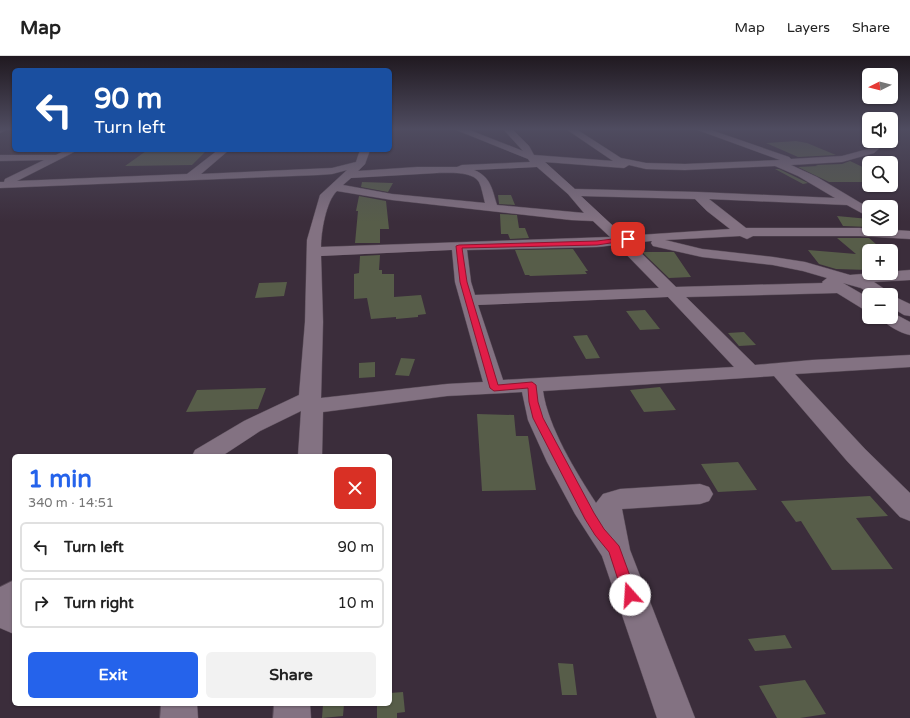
<!DOCTYPE html>
<html lang="en">
<head>
<meta charset="utf-8">
<style>
	body { margin:0; font-family:"Varela Round",sans-serif; background:#f2f2f2; color:#222; height:100vh; display:flex; flex-direction:column; font-size:15px; white-space:nowrap }
	* { box-sizing:border-box; margin:0 }
	p { font-size:13px; color:#767676 }
	.icon { flex:none; width:22px; height:22px; fill:none; stroke:currentColor; stroke-width:2; stroke-linecap:round; stroke-linejoin:round }
	.map { position:relative; flex:1; overflow:hidden }
	.sheet { position:absolute; left:12px; top:398px; width:380px; height:252px; display:flex; flex-direction:column; background:#fff; border-radius:6px; box-shadow:0 1px 3px #0004 }
	.sheet>* { flex:none }
	.guide { position:absolute; left:12px; top:12px; width:380px; height:84px; border-radius:6px; box-shadow:0 1px 3px #0004; background:#1a4fa0; color:#fff; overflow:hidden }
	.needle { width:26px; rotate:264deg }
	.buttons { position:absolute; left:862px; top:12px; display:grid; gap:8px }
	.buttons a { display:grid; place-items:center; width:36px; height:36px; border-radius:6px; background:#fff; box-shadow:0 1px 3px #0004; font-size:20px }
	.pin { position:absolute; display:grid; place-items:center; width:34px; height:34px; color:#fff; margin:-17px; border-radius:8px; box-shadow:0 2px 6px #0006 }
	.me { position:absolute; width:44px; margin:-22px; rotate:341deg; stroke-linejoin:round; filter:drop-shadow(0 0 3px #0008) }
	.turn { display:flex; align-items:center; gap:14px; height:84px; padding:0 16px; font-size:18px }
	.turn .icon { width:52px; height:52px; stroke-width:2.5 }
	.turn b { display:block; font-size:28px; line-height:34px }
	.round { display:grid; place-items:center; flex:none; width:42px; height:42px; border-radius:6px; background:#f2f2f2 }
	.overview { display:flex; align-items:center; justify-content:space-between; height:68px; padding:0 16px }
	h1 { font-size:24px; font-weight:700; line-height:30px; color:#2563eb }
	.action { display:flex; gap:8px; margin-top:auto; padding:8px 16px }
	.action a { flex:1; height:46px; border-radius:6px; background:#2563eb; color:#fff; font-size:16px; font-weight:700; line-height:46px; text-align:center }
	.action a+a { background:#f2f2f2; color:#222 }
	ul { padding:0; list-style:none }
	li { display:flex; align-items:center; gap:12px; height:50px; margin:0 8px 6px; padding:0 8px; border:2px solid #e0e0e0; border-radius:6px }
	li div { flex:1 }
	li b { display:block; font-size:15px }
	li em { font-style:normal }
	header { display:flex; align-items:center; gap:24px; box-sizing:border-box; height:56px; padding:0 20px; background:#fff; border-bottom:1px solid #e0e0e0 }
	header strong { font-size:19px }
	nav { display:flex; gap:22px; margin-inline-start:auto; font-size:14px }
	.map>svg:first-child { display:block }
	.building { fill:#575d49 }
	.lines { fill:none; stroke-linecap:round; stroke-linejoin:round }
	.minor-casing { stroke:#594c58; stroke-width:1 }
	.minor { fill:#837282; fill-rule:evenodd }
	.route { fill:#e11d48; stroke:#92132f }
</style>
</head>
<body>
<header>
<strong>Map</strong>
<nav><a>Map</a><a>Layers</a><a>Share</a></nav>
</header>
<div class="map">
<svg width="910" height="662" viewBox="0 0 910 662">
	<rect width="100%" height="100%" fill="#3b2d3b"/>
	<path class="building" d="M796 85 807 87 836 99 798 101 766 87Z
		M176 94H207L192 109 125 110 146 95H174Z
		M850 105 869 114V126H829L798 111 818 110 815 109 842 108Z
		M775 113H779L808 127 803 128Z
		M362 126 393 127 388 136 361 131Z
		M498 139H511L515 149 499 148Z
		M359 140 386 145 389 173H380V187H355L358 155H356Z
		M500 158 517 159 519 172H525L529 182 510 183 508 178H501Z
		M837 160 869 163V171L843 170Z
		M837 182H869L884 195H869V214L836 213 819 208 808 194 856 198Z
		M573 193 588 215H585L587 218 530 220 529 219H525L515 194Z
		M642 196H674L691 221 669 222Z
		M380 199 379 214H382V218H394V241L421 239 426 258 418 259V261L396 263V261L371 263 367 242 354 243V218L359 217 360 200Z
		M287 226 284 240 255 242 259 227Z
		M645 254 660 273 640 274 626 255Z
		M744 276 756 289 739 290 728 277Z
		M587 279 600 302 586 303 573 280Z
		M401 302 415 303 409 320 395 319Z
		M375 306V321L359 322V307Z
		M660 331 676 354 644 356 630 334Z
		M266 332 258 353 186 356 197 334Z
		M477 358 514 359 516 380H528L536 434 482 435Z
		M738 406 757 434 718 436 701 408Z
		M870 440 888 460 856 462 893 513 832 514 801 465 796 466 781 445Z
		M785 579 792 592 755 595 748 583Z
		M558 607 573 608 577 639H562Z
		M805 624 826 658 800 662H777L759 630Z
		M403 636 405 656 397 657V662H377V648H390V637Z
		M323 648H344L343 660 322 662Z"/>
	<g class="lines">
		<g class="minor-casing">
			<path id="minor" d="M0 73H8L0 77Z
				M454 73H467L523 95 503 73H512L529 90 534 99 613 105 566 73H576L621 102 646 107 685 108 780 104 695 73H708L789 101 791 103 842 100 868 93 876 85H891V84H898L899 86 895 89 882 90 874 97 842 106 791 109 817 121 869 152V161L847 149 709 143 746 172H860L910 175V183L860 180H753L747 183 740 180 665 184 702 193 773 201 805 206 850 219 910 214V224L874 226 889 236 891 239 910 248V260L904 259 891 251V239H872L861 232 843 227 869 242V254L863 253 837 237 686 241 755 309 812 304 910 299V311L795 318 865 393 910 437V465L900 461 847 405 774 320 543 335C548 371 576 416 596 447L603 438 620 433 700 428 709 431 713 438 709 445 700 448 622 453 630 494 695 662H657L602 500 575 458 547 406 528 364 522 336 447 340 323 356 322 400H298L301 355 260 375 222 400H192L195 394 244 365 299 339 305 266 307 184 320 139 347 114 332 118 318 119 0 132V126H4L5 123 44 104 0 105V99H56L66 94H78L17 125 187 118 218 94H229L201 118 332 112 356 106 360 94H370L365 108 358 115 417 111H457L462 109 530 106 528 103ZM545 106 624 112 629 109 646 113 685 114 775 110 798 120 835 142 698 136 575 133ZM537 111 568 138 584 157 497 149C492 133 491 121 474 114ZM437 117C449 117 472 115 479 126 482 132 483 140 485 147L392 138 343 129 351 122ZM337 135 392 144 571 164 593 165 610 181 321 191C321 176 326 145 337 135ZM581 140 695 143 707 155 730 173 624 180ZM652 185 651 187 653 190 702 201 773 209 803 215 827 222 822 226 823 227 676 231 631 187ZM617 189 659 232 475 239 471 226 467 194 597 191ZM452 194 455 226 483 326 447 328 321 342 323 266 321 200ZM668 241 734 311 503 324 478 249Z
				M891 256 910 266V279C900 277 886 269 880 261H891Z
				M14 524V578L0 572V531Z
				M161 648H197L198 662H160Z
				M274 648H310L311 662H273Z"/>
		</g>
		<use href="#minor" class="minor"/>
	</g>
	<linearGradient id="sky" x2="0" y2="1"><stop stop-color="#201920"/><stop offset="0.44" stop-color="#4f4c60"/><stop offset="1" stop-color="#4f4c60" stop-opacity="0"/></linearGradient>
	<rect width="910" height="166" fill="url(#sky)"/>
	<path class="route" d="M628 181 631 183V184L597 189 462 192 467 226 498 329 532 326 536 329 538 346 543 362 594 457 604 473 619 490 637 539 635 543 630 545 625 543 623 539 609 496 595 479 585 463 533 362 529 346 528 332 494 335 490 332 460 226 456 190 459 189 597 185Z"/>
</svg>
<div class="buttons">
<a><svg class="needle" viewBox="-14 -14 28 28"><path d="M0-13l5 13h-10z" fill="#e53935"/><path d="M0 13l5-13h-10z" fill="#767676"/></svg></a>
<a><svg class="icon" aria-label="sound" viewBox="0 0 24 24"><path d="M4 9h4l5-4v14l-5-4H4zM17 9q2 3 0 6"/></svg></a>
<a><svg class="icon" aria-label="search" viewBox="0 0 24 24"><circle cx="10" cy="10" r="6"/><path d="M15 15l6 6"/></svg></a>
<a><svg class="icon" aria-label="layers" viewBox="0 0 24 24"><path d="M12 4l9 5-9 5-9-5zM3 14l9 5 9-5"/></svg></a>
<a>+</a>
<a>−</a>
</div>
<div class="pin" style="left:628px;top:183px;background:#d93025"><svg class="icon" aria-label="arrive" viewBox="0 0 24 24"><path d="M6 21V4h12l-3 4 3 4H6"/></svg></div>
<svg class="me" style="left:630px;top:539px" viewBox="-20 -20 40 40"><circle r="19" fill="#fff"/><path d="M0-13L10 11 0 6-10 11z" fill="#e11d48"/></svg>
<div class="guide">
<div class="turn"><svg class="icon" aria-label="left" viewBox="0 0 24 24"><path d="M17 20v-9H6M10 6l-5 5 5 5"/></svg><div><b>90 m</b>Turn left</div></div>
</div>
<section class="sheet">
<div class="overview"><div><h1>1 min</h1><p>340 m · 14:51</p></div><a class="round" style="background:#d93025;color:#fff"><svg class="icon" aria-label="close" viewBox="0 0 24 24"><path d="M6 6l12 12M18 6L6 18"/></svg></a></div>
<ul>
<li><svg class="icon" aria-label="left" viewBox="0 0 24 24"><path d="M17 20v-9H6M10 6l-5 5 5 5"/></svg><div><b>Turn left</b></div><em>90 m</em></li>
<li><svg class="icon" aria-label="right" viewBox="0 0 24 24"><path d="M7 20v-9h11M14 6l5 5-5 5"/></svg><div><b>Turn right</b></div><em>10 m</em></li>
</ul>
<div class="action"><a>Exit</a><a>Share</a></div>
</section>
</div>
</body>
</html>
